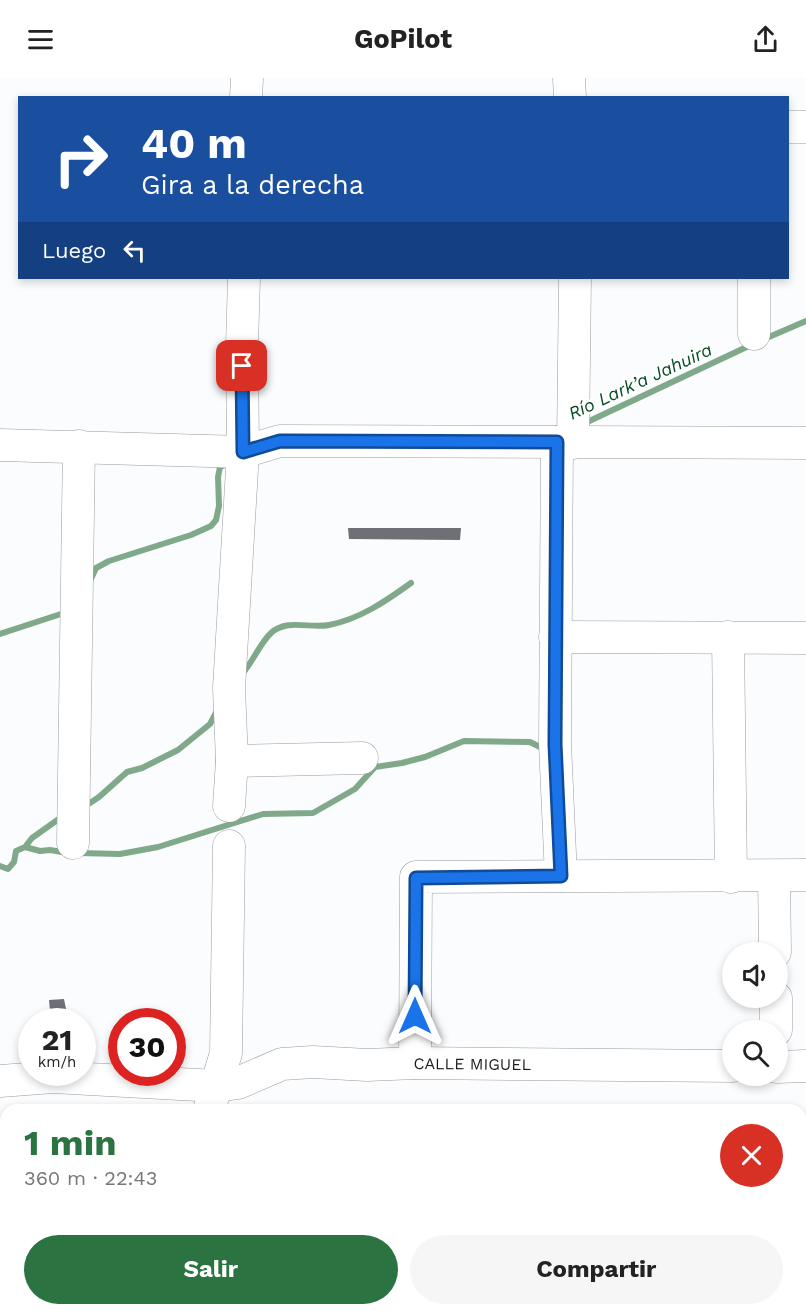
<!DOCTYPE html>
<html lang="es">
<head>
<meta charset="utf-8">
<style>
	body { margin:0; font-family:"Work Sans",sans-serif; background:#f6f6f6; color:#222; height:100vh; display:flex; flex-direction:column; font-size:22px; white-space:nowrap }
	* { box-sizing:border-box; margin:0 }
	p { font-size:20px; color:#767676 }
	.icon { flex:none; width:33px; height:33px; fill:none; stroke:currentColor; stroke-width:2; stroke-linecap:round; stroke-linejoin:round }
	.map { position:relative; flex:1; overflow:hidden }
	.side { position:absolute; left:0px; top:1026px; width:807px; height:212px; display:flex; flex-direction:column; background:#fff; border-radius:18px 18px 0 0; box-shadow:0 3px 9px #0003 }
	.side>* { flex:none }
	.banner { position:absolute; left:18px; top:18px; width:771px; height:183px; border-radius:0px; box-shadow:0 3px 9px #0003; background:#1a4fa0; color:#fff; overflow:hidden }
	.tools { position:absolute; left:722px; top:864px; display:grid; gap:12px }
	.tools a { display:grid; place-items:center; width:66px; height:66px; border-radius:50%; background:#fff; box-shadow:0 3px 9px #0003; font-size:30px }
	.speed { position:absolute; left:18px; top:930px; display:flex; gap:12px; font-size:30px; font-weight:700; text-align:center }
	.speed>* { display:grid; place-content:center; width:78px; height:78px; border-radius:50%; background:#fff; box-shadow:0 3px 9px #0003; line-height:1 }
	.speed small { font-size:15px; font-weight:400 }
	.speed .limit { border:9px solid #d22; background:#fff; color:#111 }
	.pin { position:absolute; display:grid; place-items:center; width:51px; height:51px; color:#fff; margin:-26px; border-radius:12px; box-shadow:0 3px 9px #0006 }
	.me { position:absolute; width:66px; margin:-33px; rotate:0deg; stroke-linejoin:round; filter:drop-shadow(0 0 4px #0008) }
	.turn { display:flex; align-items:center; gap:21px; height:126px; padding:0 24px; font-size:27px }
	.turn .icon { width:78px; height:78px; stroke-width:2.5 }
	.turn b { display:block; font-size:42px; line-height:51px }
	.then { display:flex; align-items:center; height:57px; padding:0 24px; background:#0003; gap:12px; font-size:22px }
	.round { display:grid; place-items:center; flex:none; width:63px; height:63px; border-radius:32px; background:#f6f6f6 }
	.overview { display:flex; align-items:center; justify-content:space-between; height:102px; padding:0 24px }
	h1 { font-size:36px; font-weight:700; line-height:45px; color:#2b7442 }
	.cta { display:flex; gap:12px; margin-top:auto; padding:12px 24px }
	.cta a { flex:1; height:69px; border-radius:36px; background:#2b7442; color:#fff; font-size:24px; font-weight:700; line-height:69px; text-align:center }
	.cta a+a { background:#f6f6f6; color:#222 }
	header { display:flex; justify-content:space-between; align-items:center; height:78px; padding:0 24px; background:#fff; font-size:27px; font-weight:700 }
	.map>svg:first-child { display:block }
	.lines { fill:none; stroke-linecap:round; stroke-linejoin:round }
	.stream { stroke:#80a989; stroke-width:6 }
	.building { fill:#6e7075 }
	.minor-casing { stroke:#999ba0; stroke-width:33 }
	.minor { stroke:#fff; stroke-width:32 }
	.route-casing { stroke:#114b97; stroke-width:15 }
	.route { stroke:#1a73e8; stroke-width:10 }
	.labels { text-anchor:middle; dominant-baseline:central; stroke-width:5; stroke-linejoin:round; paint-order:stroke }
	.street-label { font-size:16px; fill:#1b1c1e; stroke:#fff }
	.water-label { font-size:18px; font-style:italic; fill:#054b22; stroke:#fff }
</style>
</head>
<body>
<header><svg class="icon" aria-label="menu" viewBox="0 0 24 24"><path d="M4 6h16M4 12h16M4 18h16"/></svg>GoPilot<svg class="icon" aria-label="share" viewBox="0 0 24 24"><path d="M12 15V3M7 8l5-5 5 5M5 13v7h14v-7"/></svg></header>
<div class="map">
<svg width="806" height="1237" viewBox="0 0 806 1237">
	<rect width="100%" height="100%" fill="#fbfcfe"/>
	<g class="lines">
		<path class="stream" d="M762 262 806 243
			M583 346 753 266
			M90 503 96 490 109 483 191 457 211 448 216 442 219 428 218 399 220 389 227 386
			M0 556 67 534
			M242 596C253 584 260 565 271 555 287 540 311 551 329 547 360 541 386 523 411 505
			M84 729 99 719 127 694 142 690 178 672 210 646 218 631
			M25 769 32 760 63 738
			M78 775 120 776 158 769 263 736 313 735 355 711 375 689 402 685 425 679 464 663 530 664 542 670H547
			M0 788 8 791 14 784 16 773 25 769 40 773 50 772 68 775"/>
	</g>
	<path class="building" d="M348 450H461L460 462 349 461Z
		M64 921 66 931 50 933 49 922Z"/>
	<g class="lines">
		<g class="minor-casing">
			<g id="minor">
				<path d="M569 0 570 20"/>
				<path d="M246 20 247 0"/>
				<path d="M788 49H806"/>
				<path d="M754 256V200"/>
				<path d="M557 364 555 666 561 798"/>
				<path d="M573 365 575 200"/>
				<path d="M0 367 243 374 280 363 806 365"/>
				<path d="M555 559 806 560"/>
				<path d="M728 559 731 799"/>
				<path d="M232 683 362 680"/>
				<path d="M229 728 232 683 229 610 243 374 242 267 244 200"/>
				<path d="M73 765 79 368"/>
				<path d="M774 798 775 874"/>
				<path d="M776 920V952"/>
				<path d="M415 985 416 799 806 797"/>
				<path d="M777 989 806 988"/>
				<path id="s1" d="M0 1003 53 999 216 1008 238 1005 282 986 313 984 367 987 415 985 732 988"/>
				<path d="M209 1032 226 975 229 768"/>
				<path d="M0 1184H6"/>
				<path d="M206 1233 527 1232"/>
			</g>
		</g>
		<use href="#minor" class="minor"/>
	</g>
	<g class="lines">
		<g class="route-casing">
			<path id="route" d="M242 288 243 374 280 363 557 364 555 666 561 798 416 800 415 938"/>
		</g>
		<use href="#route" class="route"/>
	</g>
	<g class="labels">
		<g class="street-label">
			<text stroke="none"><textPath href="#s1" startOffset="477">CALLE MIGUEL</textPath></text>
		</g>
		<g class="water-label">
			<text transform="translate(640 303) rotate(-25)">Río Lark’a Jahuira</text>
		</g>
	</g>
</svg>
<div class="tools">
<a><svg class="icon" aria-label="sound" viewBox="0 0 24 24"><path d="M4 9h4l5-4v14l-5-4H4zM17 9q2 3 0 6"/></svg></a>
<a><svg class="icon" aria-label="search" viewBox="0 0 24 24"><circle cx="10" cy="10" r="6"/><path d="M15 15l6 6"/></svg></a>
</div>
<div class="speed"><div>21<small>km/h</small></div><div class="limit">30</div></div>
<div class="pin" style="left:242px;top:288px;background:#d93025"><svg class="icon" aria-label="arrive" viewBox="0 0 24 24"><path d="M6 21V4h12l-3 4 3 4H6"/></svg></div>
<svg class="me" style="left:415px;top:938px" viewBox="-20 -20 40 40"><path d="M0-17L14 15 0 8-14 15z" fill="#1a73e8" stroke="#fff" stroke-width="4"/></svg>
<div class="banner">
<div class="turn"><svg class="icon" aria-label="right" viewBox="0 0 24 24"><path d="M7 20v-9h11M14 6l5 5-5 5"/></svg><div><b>40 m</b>Gira a la derecha</div></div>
<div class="then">Luego<svg class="icon" aria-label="left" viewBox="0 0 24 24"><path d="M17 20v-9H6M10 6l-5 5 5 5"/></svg></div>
</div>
<section class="side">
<div class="overview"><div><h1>1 min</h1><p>360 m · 22:43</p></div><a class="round" style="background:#d93025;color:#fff"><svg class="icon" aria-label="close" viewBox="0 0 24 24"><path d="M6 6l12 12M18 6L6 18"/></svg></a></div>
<div class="cta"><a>Salir</a><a>Compartir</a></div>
</section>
</div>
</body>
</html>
